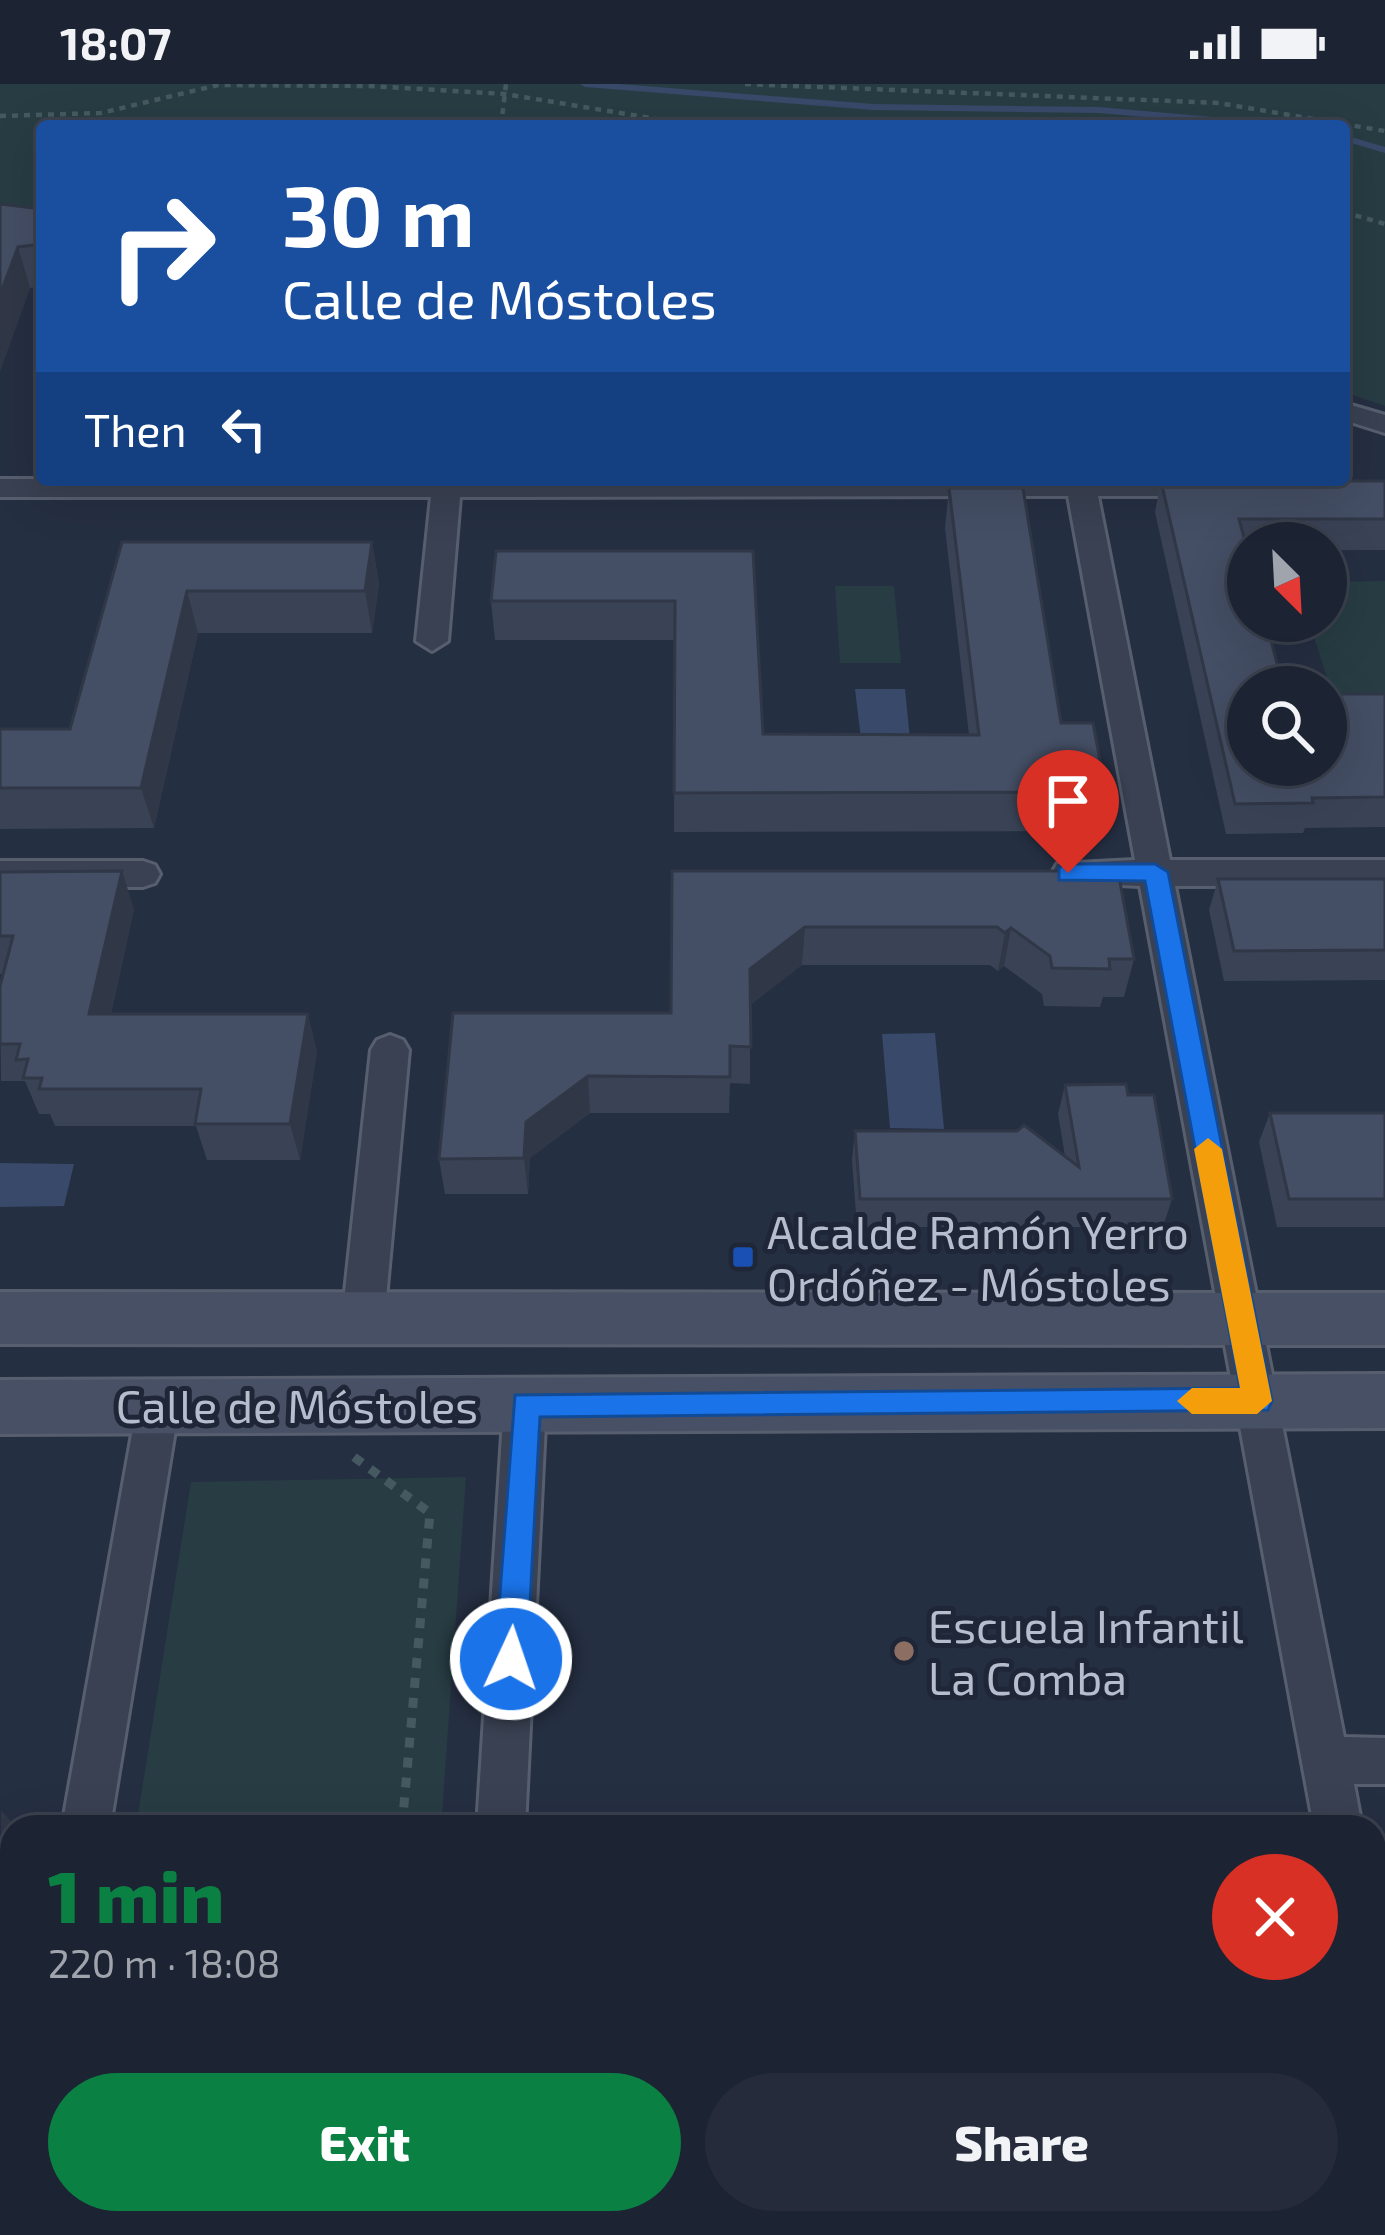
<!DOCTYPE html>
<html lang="en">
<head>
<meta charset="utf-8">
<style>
	body { margin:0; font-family:"Exo 2",sans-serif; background:#252b3a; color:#f1f3f6; height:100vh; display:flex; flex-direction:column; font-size:45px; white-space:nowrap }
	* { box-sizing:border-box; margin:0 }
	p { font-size:39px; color:#a0a4ac }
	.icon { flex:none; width:66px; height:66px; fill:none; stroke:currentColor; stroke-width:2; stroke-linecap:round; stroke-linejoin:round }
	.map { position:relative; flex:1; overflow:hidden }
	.side { position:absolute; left:0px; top:1731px; width:1386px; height:420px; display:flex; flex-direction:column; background:#1c2332; border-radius:36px 36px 0 0; box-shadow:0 12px 48px #0002,0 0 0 3px #3a404d }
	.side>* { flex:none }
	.top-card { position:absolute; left:36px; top:36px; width:1314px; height:366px; border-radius:12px; box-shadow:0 12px 48px #0002,0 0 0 3px #3a404d; background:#1a4fa0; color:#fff; overflow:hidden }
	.needle { width:78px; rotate:156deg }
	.buttons { position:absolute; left:1227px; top:438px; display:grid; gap:24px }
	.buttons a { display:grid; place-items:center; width:120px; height:120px; border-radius:50%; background:#1c2332; box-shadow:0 12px 48px #0002,0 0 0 3px #3a404d; font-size:60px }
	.pin { position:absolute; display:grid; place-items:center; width:102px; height:102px; color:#fff; margin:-123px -51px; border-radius:50% 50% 50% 0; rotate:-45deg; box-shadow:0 0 12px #0007 }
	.pin .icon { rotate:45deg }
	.me { position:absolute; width:132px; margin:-66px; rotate:3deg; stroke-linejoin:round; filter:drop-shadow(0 0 9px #0008) }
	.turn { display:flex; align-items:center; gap:42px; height:252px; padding:0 48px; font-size:54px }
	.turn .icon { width:156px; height:156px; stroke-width:2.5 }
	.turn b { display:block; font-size:84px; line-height:102px }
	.then { display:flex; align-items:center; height:114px; padding:0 48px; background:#0003; gap:24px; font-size:45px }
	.round { display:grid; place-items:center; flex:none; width:126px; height:126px; border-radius:63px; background:#252b3a }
	.head { display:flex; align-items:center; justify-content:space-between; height:204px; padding:0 48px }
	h1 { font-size:72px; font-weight:800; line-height:90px; color:#0b8043 }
	.action { display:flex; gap:24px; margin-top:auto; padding:24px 48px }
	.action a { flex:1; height:138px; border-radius:72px; background:#0b8043; color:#fff; font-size:48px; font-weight:800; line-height:138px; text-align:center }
	.action a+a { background:#252b3a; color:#f1f3f6 }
	.status { display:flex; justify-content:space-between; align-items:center; height:84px; padding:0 60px; background:#1c2332; direction:ltr }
	.status svg { height:33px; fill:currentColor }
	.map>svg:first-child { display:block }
	.green { fill:#273d43 }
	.water { fill:#38496a }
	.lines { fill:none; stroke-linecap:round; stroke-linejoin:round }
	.stream { fill:#38496a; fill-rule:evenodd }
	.street-casing { stroke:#575f6f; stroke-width:6 }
	.secondary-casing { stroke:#575f6f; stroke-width:6 }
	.path-far1 { stroke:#455a60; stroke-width:4.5; stroke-dasharray:6 6; stroke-linecap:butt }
	.path { stroke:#455a60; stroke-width:9; stroke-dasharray:10 10; stroke-linecap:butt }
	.street { fill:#394152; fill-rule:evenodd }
	.secondary { fill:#475065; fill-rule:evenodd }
	.wall { fill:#3a4356 }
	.shaded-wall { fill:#303746 }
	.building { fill:#444e64; stroke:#303746; stroke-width:3 }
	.route { fill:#1a73e8; stroke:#114b97; stroke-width:3 }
	.slow { fill:#f59e0b }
	.transit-dot { fill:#1a4fb4; stroke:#1e2637; stroke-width:4.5 }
	.education-dot { fill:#8d6e63; stroke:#1e2637; stroke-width:4.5 }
	.labels { text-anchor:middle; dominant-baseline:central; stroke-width:10; stroke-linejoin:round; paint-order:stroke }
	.poi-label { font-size:45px; fill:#b6bdcc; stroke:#1e2637; text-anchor:start }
	.street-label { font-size:45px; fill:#b6bdcc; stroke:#1e2637 }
</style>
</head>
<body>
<div class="status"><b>18:07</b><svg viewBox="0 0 49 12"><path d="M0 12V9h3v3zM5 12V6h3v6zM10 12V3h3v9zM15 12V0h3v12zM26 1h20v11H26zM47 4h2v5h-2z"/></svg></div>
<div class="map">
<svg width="1385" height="2151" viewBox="0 0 1385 2151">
	<rect width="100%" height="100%" fill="#252f42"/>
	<path class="green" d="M0 0H1385V322L1344 308V42H42V146L0 142Z
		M1385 497V641H1342L1309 537H1326V498Z
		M835 502H894L901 579H840Z
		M466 1393 441 1743H136L191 1398Z
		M73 2139H413V2151H72Z"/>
	<path class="water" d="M855 605H905L910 655H861Z
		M935 949 944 1045 890 1044 882 950Z
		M0 1079 74 1080 64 1122 0 1123Z
		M803 2139H993L994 2151H804Z"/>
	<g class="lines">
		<path class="stream" d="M580 0H619L873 20 1099 23 1281 39 1286 42H1249L1099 29 873 26 585 3Z
			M1344 51 1385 63V69L1344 57Z"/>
		<g class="street-casing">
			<path id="street" d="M1344 319 1385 331V349L1344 336Z
				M0 395 1222 397 1227 403 1212 412H1098L1170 776H1385V802H1175L1344 1653 1385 1654V1700H1354L1362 1743H1314L1140 802 1057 798 1052 789 1057 780 1135 776 1068 412 460 413 448 557 432 567 416 557 431 413H0Z
				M0 777H143L155 781 160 790 155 799 143 803H0Z
				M390 951 403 956 409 966 384 1236 378 1249 363 1254 348 1249 342 1236 371 966 377 956Z
				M525 1301 540 1307 546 1320 525 1743H477L504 1320 510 1307Z
				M158 1303 173 1309 179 1322 110 1743H62L137 1322 143 1309Z
				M1374 1903 1385 1908V2012L1374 2007Z
				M12 2115V2139H47L45 2151H0V2122Z
				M452 2139H506L505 2151H451Z"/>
		</g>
		<g class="secondary-casing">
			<path id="secondary" d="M0 1208 1385 1209V1261L0 1260Z
				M1385 1290V1344L0 1350V1296Z"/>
		</g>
		<path class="path-far1" d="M745 0 1219 19 1385 47
			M0 32 101 29 218 1 370 2 505 10 699 42
			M501 42 506 0
			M1344 128 1385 140"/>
		<path class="path" d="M354 1373 430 1429 402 1743
			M156 2151 161 2139"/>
		<use href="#street" class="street"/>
		<use href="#secondary" class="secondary"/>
	</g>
	<path class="wall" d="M0 120 42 125V202L30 204 0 287Z
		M1161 397H1385V466H1326V459H1248V681L1385 610V743L1305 744 1303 749 1226 750 1155 428Z
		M949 404 1061 639 1106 708 1097 747 674 748 675 556H495L491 517 753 467 763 650 969 651 945 444Z
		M122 458H372L379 500 372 549H198L154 744 0 745V645H70Z
		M672 787H1118L1134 875 1124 913H1103L1100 923 1044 922 1042 910 1004 882 998 887 990 881H802L750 921V1000L730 999 729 1029H590L530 1074 528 1110H445L439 1075 671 929Z
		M0 788 134 825 111 930 317 967 300 1076H207L196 1042H55L50 1030H39L25 997H1L0 902 3 890H0Z
		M1218 795H1385V896L1224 897 1209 826Z
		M1065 1001 1128 1011 1172 1115 1163 1143H857L852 1076 855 1047 1065 1072 1058 1030Z
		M1270 1029H1385V1143H1277L1259 1058Z
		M1147 1731 1253 1743H1140Z
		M1148 2139H1322L1324 2151H1150Z"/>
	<path class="shaded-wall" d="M18 163 30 204 0 287V211Z
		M372 458 379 500 372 549 365 507Z
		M187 507 198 549 154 744 141 704Z
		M122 787 134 825 103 967 89 930Z
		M805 843 802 881 748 923 750 885Z
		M1011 844 1004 882 998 887 1005 849Z
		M308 930 317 967 300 1076 290 1040Z
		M588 992 590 1029 530 1074 528 1110 524 1074 526 1038Z
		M1 1726 16 1743H12V1842L0 1904Z"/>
	<path class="building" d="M0 120 42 125V160L18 163 0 211Z
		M1161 397H1385V435H1239L1248 468V537H1266L1283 603H1248V681H1326V610H1385V713L1312 714 1313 719 1235 720Z
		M949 404H1023L1061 639H1093L1106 708 674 709 675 517H491L496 467H753L763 650 979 651Z
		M122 458H372L365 507H187L141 704H0V645H70Z
		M122 787 89 930H308L290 1040H195L201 1005H39L42 994H23L28 975 16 976 20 960H0V902L13 852H0V788Z
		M672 787H1118L1134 875H1109L1110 885 1052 884 1050 872 1011 844 1005 849 997 843H805L750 885 751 963 730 962V993L588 992 526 1038 524 1074 439 1075 453 929H671Z
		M1218 795H1385V866L1234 867Z
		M1126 1000 1128 1011H1154L1172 1115H860L855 1047H1017L1024 1041 1079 1083 1065 1001Z
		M1270 1029H1385V1115H1289Z
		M1251 1729 1253 1743H1149L1147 1731Z
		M669 1730V1743H557L558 1732Z
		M545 2139H695L696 2151H545Z
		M1171 2139H1322L1324 2151H1173Z"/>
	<path class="route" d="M1068 780H1155L1168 788 1272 1317 1268 1326 540 1333 527 1575 522 1586 511 1591 499 1586 495 1575 515 1311 1240 1304 1145 797 1059 796V783Z"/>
	<path class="slow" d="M1208 1054 1222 1065 1272 1317 1257 1330H1192L1177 1317 1192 1304H1240L1194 1065Z"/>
	<rect class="transit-dot" x="731" y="1161" width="24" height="24" rx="6"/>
	<circle class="education-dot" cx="904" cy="1567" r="12"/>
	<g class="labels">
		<g class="poi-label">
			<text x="767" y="1147">Alcalde Ramón Yerro<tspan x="767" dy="52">Ordóñez - Móstoles</tspan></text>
			<text x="928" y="1541">Escuela Infantil<tspan x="928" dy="52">La Comba</tspan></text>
		</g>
		<g class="street-label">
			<text x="297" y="1321">Calle de Móstoles</text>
		</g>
	</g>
</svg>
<div class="buttons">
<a><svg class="needle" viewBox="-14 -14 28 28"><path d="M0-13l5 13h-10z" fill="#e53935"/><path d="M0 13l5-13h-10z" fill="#a0a4ac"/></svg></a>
<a><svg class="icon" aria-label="search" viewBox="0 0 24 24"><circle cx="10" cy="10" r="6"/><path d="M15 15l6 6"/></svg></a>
</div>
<div class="pin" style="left:1068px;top:789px;background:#d93025"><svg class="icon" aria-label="arrive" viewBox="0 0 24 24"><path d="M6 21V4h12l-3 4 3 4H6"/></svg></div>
<svg class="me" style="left:511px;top:1575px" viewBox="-20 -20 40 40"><circle r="17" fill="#1a73e8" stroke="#fff" stroke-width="3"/><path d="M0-11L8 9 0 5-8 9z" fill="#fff"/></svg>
<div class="top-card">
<div class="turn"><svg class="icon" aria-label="right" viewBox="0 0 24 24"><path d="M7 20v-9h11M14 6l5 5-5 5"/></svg><div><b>30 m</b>Calle de Móstoles</div></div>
<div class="then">Then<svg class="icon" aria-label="left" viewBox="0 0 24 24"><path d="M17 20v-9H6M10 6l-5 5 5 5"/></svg></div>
</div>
<section class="side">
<div class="head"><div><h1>1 min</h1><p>220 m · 18:08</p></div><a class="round" style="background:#d93025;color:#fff"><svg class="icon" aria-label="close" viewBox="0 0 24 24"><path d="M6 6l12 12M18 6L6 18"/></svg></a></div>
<div class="action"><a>Exit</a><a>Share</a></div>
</section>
</div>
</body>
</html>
